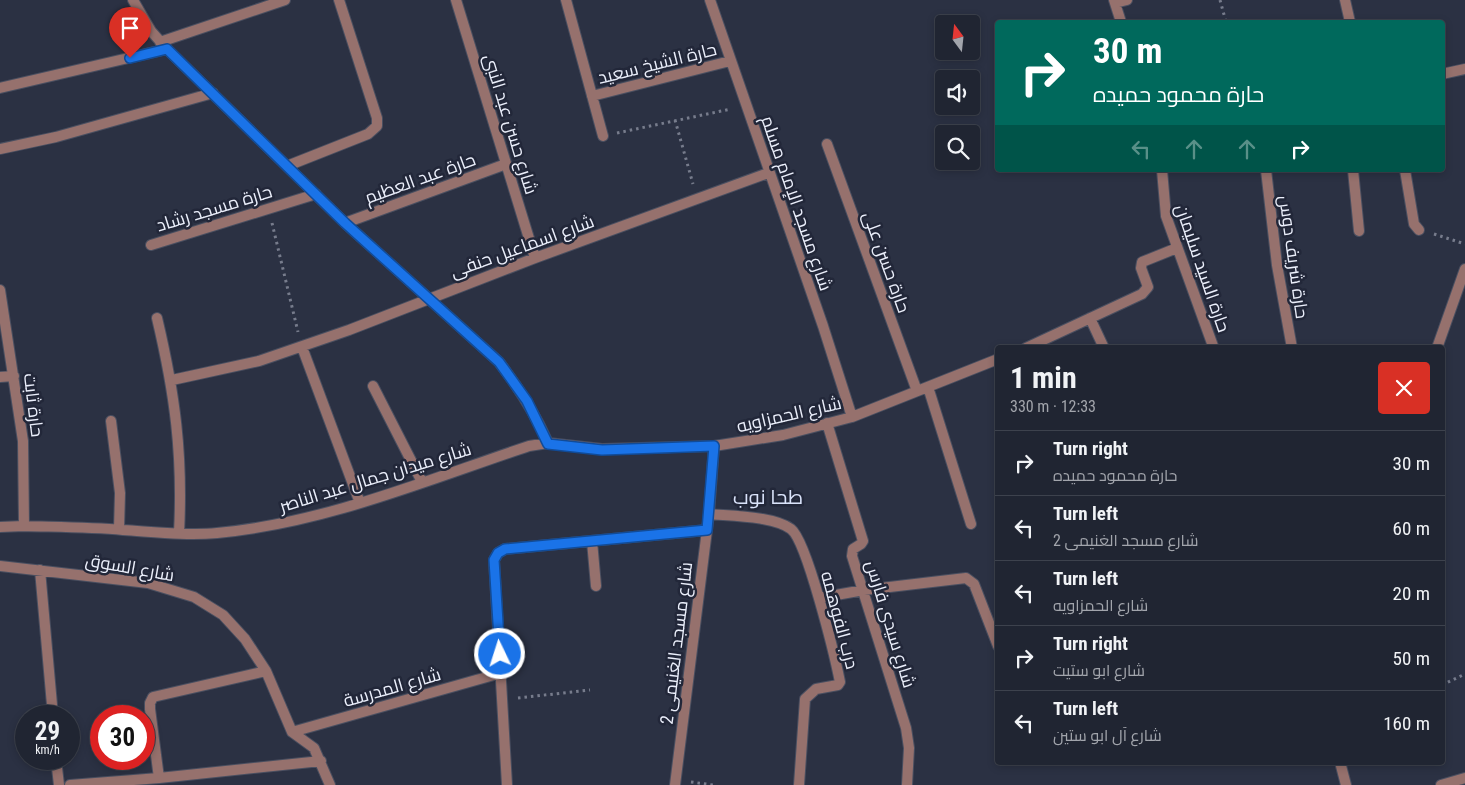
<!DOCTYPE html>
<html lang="en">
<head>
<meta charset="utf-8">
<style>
	body { margin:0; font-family:"Roboto Condensed",Cairo,sans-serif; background:#282d3a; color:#f1f3f6; height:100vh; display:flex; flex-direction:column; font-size:19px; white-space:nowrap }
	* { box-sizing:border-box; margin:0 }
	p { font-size:16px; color:#a2a5ac }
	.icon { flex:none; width:28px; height:28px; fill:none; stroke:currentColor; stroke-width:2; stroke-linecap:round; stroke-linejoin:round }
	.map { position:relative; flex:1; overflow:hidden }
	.side { position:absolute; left:995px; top:345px; width:450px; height:420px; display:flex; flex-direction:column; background:#202532; border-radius:5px; box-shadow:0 2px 8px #0003,0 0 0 1px #3d424d }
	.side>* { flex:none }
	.hud { position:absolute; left:995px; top:20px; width:450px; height:152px; border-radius:5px; box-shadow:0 2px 8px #0003,0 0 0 1px #3d424d; background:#00695c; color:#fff; overflow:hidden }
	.needle { width:32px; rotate:345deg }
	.fabs { position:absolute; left:935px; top:15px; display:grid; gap:10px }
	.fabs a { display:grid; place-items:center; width:45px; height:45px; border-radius:5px; background:#202532; box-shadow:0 2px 8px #0003,0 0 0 1px #3d424d; font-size:25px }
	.speed { position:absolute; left:15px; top:705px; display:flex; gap:10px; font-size:25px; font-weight:700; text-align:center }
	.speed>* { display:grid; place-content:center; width:65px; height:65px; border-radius:50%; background:#202532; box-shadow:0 2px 8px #0003,0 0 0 1px #3d424d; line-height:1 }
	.speed small { font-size:12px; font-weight:400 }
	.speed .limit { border:8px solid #d22; background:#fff; color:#111 }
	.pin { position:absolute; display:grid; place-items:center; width:42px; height:42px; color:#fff; margin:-51px -21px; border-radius:50% 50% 50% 0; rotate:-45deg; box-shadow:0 0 5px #0007 }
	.pin .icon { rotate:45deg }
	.me { position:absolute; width:55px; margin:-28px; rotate:356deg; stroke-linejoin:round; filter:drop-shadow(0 0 4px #0008) }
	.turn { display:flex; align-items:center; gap:18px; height:105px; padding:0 15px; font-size:22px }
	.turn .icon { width:65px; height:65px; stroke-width:2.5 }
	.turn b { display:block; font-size:35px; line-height:42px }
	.lanes { display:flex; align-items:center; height:48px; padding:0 15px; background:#0003; justify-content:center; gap:25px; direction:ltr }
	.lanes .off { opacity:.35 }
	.round { display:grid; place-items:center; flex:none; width:52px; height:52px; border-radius:5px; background:#282d3a }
	.headline { display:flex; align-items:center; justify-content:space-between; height:85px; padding:0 15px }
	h1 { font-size:30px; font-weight:700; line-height:38px }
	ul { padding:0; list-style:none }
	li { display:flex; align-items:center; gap:15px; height:65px; padding:0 15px; border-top:1px solid #3d424d }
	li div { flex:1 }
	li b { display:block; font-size:19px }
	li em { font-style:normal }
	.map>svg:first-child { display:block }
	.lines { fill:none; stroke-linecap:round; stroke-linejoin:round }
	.street-casing { stroke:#4a4f60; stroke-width:12 }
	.path { stroke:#777c8c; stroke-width:3; stroke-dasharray:2.5 4; stroke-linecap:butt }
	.street { stroke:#96716d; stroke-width:10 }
	.route-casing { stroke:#114b97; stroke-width:12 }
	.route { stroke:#1a73e8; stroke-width:9 }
	.labels { text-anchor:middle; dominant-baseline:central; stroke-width:5; stroke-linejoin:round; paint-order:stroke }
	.street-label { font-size:18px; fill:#ebeffb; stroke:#222739 }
	.quarter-label { font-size:20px; fill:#dae3fa; stroke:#222739 }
</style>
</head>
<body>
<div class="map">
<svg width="1465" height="785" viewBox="0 0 1465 785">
	<rect width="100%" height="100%" fill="#2b3143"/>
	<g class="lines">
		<g class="street-casing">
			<path id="street" d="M133 0 151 31 167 49 345 223 499 362C519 388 535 413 548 443
				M456 0 535 258
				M566 0 603 136
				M710 0 823 326 852 417
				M1114 0 1121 22
				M1345 0 1350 22
				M1115 3 1127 0
				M160 42 285 0
				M1442 74 1465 69
				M0 88 167 49
				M592 96 730 61
				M827 144 917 391
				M0 149 56 137 213 93
				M287 166 368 134 377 126V118L339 0
				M1162 170 1166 216 1213 346
				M1266 170 1277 265 1292 348
				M1353 170 1359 231
				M1405 170 1414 224 1419 230
				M345 223 506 164
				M151 245 316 194
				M0 290 23 441 24 526
				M157 318C175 394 183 454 179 533
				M1090 318 1104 348
				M302 347 360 503
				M1026 348 1142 294 1148 287 1141 268 1142 262 1177 248
				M1437 348 1465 269
				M0 377 14 376
				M172 380 259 361 349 330 535 258 768 173
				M373 386 422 482
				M928 387 971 524
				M111 421 120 493 119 529
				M827 423 863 541 861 544 853 549 852 556 906 728 909 748 907 785
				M709 514C730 516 774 516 791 529 807 541 835 657 840 682L838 685 816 689 805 699 799 785
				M0 527 24 526C57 527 90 527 123 530 154 532 186 536 217 533 325 523 427 480 529 446L548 443 602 449 714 446 783 435 852 417 998 359
				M592 541 596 586
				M0 566 148 583 194 597 223 615 245 639 266 671 292 732 314 748 330 785
				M40 570 53 716
				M819 598 864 590 966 578 974 584 998 646
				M292 732 501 673
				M56 759 59 785
				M1340 762 1346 785
				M159 778 150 709V703L153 697 266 671
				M70 785 159 778 321 761
				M507 785 494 560 498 553 505 549 707 530
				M675 785 709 514 714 446
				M1441 785 1465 778"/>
		</g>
		<path class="path" d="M1220 0 1226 22
			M675 120 693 184
			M617 133 731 109
			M272 223 298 332
			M1434 234 1465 244
			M1442 685 1465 674
			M518 698 590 690
			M109 716 108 712 133 710
			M119 759 121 766
			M691 782 713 785"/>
		<use href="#street" class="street"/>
	</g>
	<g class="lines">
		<g class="route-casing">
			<path id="route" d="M130 58 167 49 345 223 499 362 527 401 548 444 602 450 714 446 707 530 505 549 498 553 494 560 500 654"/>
		</g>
		<use href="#route" class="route"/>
	</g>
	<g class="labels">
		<g class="street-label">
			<text transform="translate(657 63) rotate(-14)">حارة الشيخ سعيد</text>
			<text transform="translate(511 124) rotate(73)">شارع حسن عبد النبى</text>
			<text transform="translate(420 178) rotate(-20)">حارة عبد العظيم</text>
			<text transform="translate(797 203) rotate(71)">شارع مسجد الإمام مسلم</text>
			<text transform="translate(214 208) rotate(-17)">حارة مسجد رشاد</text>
			<text transform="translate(522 246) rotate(-20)">شارع اسماعيل حنفى</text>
			<text transform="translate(1294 257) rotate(82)">حارة شريف دوس</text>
			<text transform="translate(887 262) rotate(70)">حارة حسن على</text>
			<text transform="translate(1203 268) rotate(71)">حارة السيد سليمان</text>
			<text transform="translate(34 405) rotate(83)">حارة ثابت</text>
			<text transform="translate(789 414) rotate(-13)">شارع الحمزاويه</text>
			<text transform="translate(375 477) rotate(-17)">شارع ميدان جمال عبد الناصر</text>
			<text transform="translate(130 567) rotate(10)">شارع السوق</text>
			<text transform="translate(840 620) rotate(75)">درب الفوهمه</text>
			<text transform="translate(891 624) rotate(73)">شارع سيدى فارس</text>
			<text transform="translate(676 643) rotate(-83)">شارع مسجد الغنيمى 2</text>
			<text transform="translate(392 687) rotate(-16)">شارع المدرسة</text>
		</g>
		<g class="quarter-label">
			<text x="768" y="497">طحا نوب</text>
		</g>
	</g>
</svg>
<div class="fabs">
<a><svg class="needle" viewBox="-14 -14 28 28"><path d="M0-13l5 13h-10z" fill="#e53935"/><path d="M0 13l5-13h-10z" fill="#a2a5ac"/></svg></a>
<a><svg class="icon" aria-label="sound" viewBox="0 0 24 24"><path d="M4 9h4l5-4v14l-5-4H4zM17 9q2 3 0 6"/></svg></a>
<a><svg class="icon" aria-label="search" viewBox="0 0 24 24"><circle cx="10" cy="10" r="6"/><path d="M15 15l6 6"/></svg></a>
</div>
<div class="speed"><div>29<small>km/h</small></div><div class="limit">30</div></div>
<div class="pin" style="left:130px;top:58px;background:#d93025"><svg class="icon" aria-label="arrive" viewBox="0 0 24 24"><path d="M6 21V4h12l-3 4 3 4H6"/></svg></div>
<svg class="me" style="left:500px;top:654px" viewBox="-20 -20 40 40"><circle r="17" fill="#1a73e8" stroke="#fff" stroke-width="3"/><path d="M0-11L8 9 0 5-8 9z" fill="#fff"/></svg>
<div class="hud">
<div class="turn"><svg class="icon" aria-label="right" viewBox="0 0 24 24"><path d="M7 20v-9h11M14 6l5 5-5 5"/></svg><div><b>30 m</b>حارة محمود حميده</div></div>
<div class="lanes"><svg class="icon off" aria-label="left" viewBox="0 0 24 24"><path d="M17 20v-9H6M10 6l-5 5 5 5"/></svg><svg class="icon off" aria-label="ahead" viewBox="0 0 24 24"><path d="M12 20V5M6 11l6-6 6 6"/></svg><svg class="icon off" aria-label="ahead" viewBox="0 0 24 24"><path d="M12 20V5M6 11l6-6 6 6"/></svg><svg class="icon" aria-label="right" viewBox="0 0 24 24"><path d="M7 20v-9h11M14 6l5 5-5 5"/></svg></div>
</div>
<section class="side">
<div class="headline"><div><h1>1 min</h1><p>330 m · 12:33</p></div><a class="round" style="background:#d93025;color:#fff"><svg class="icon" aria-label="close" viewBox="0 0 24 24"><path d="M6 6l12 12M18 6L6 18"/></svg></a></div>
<ul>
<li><svg class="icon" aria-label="right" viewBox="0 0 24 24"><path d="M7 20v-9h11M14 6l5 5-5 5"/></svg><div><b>Turn right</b><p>حارة محمود حميده</p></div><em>30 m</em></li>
<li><svg class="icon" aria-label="left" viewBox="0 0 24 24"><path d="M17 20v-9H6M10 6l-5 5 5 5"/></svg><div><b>Turn left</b><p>شارع مسجد الغنيمى 2</p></div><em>60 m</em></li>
<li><svg class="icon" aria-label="left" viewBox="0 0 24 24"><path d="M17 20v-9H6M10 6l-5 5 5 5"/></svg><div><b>Turn left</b><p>شارع الحمزاويه</p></div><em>20 m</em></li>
<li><svg class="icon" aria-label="right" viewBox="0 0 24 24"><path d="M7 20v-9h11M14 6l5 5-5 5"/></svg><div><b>Turn right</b><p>شارع ابو ستيت</p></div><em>50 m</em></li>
<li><svg class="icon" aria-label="left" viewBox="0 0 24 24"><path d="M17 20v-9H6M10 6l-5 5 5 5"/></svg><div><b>Turn left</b><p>شارع آل ابو ستين</p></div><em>160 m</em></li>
</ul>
</section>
</div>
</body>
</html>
